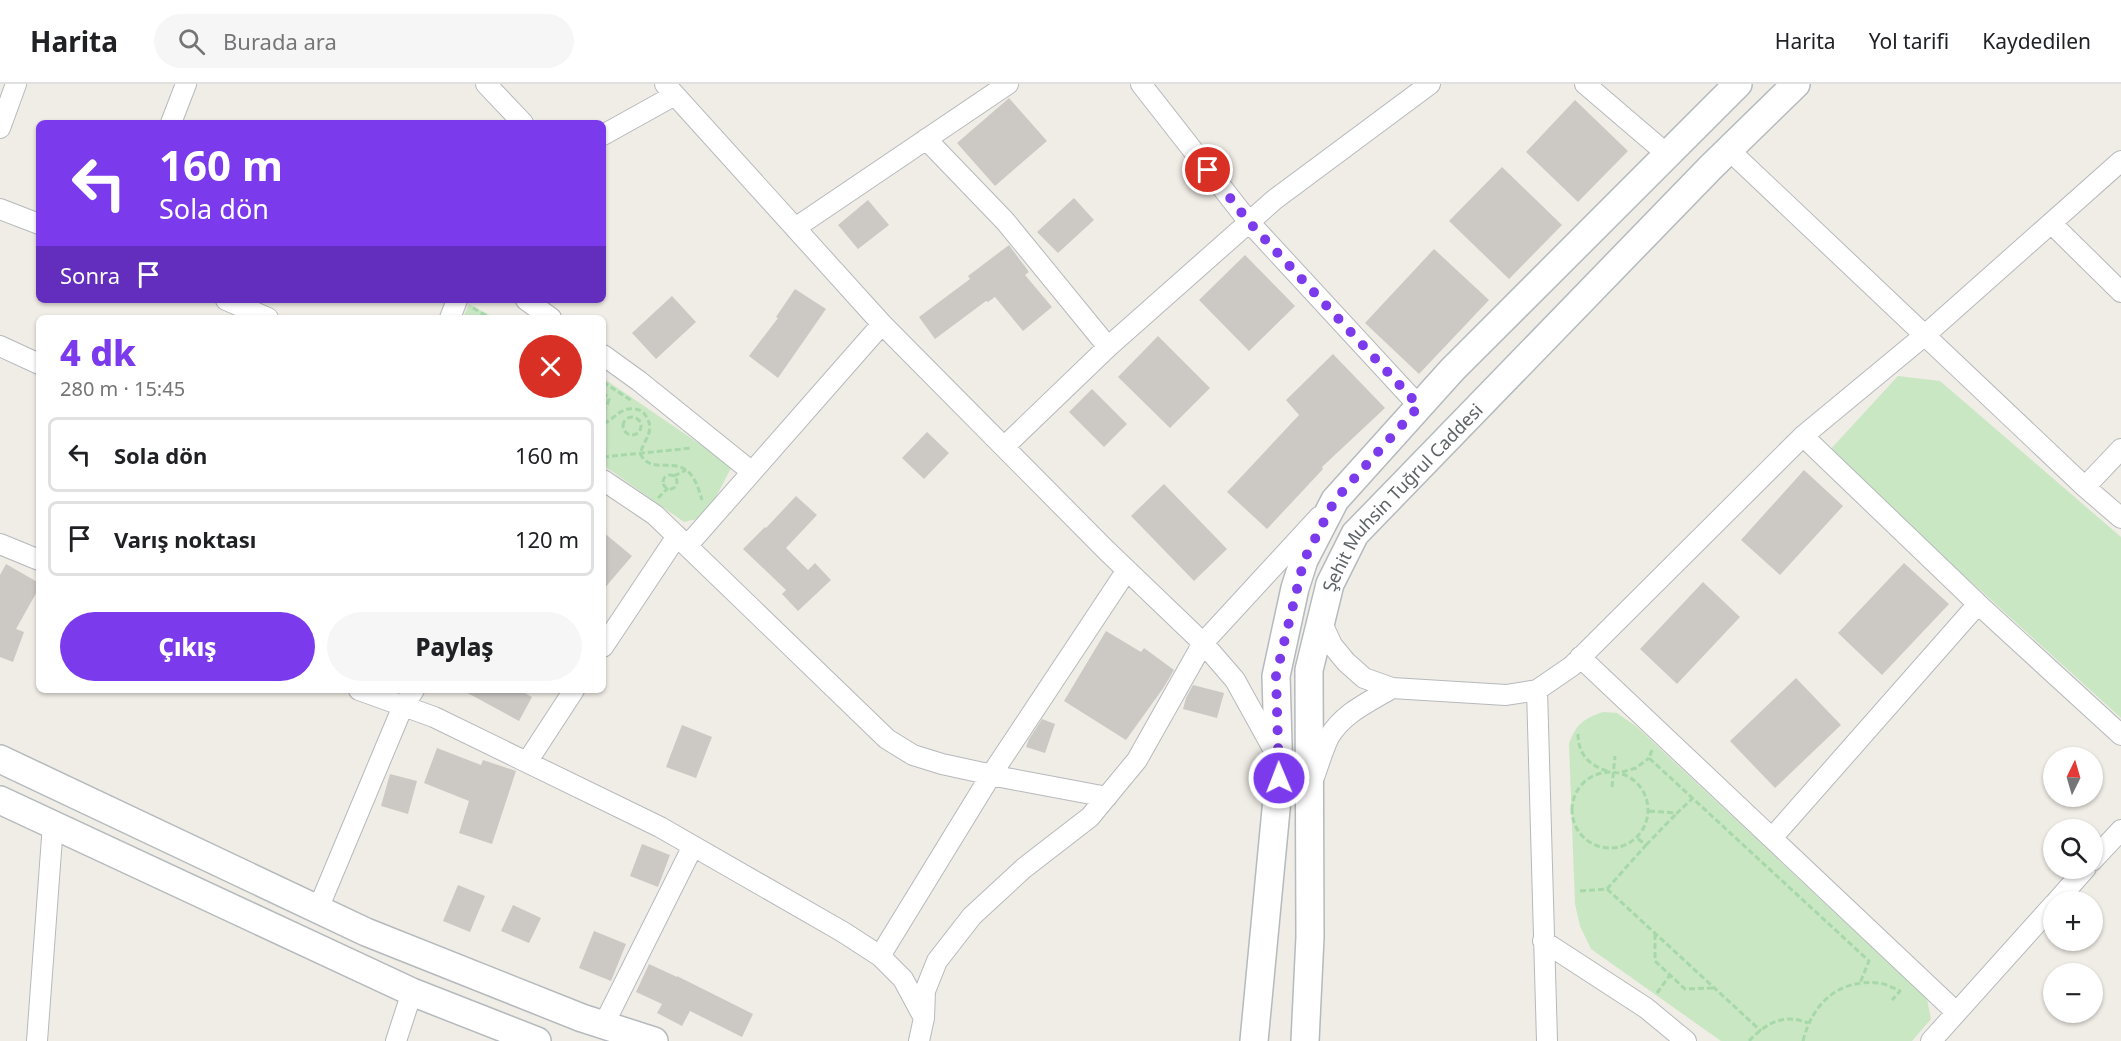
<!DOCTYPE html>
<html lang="tr">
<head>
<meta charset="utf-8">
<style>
	body { margin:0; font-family:"Noto Sans",sans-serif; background:#f6f6f6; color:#202124; height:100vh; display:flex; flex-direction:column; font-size:22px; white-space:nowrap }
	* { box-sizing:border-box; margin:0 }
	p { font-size:20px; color:#757577 }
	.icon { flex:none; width:33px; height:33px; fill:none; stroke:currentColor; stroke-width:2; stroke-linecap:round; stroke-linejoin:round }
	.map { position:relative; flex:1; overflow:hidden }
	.side { position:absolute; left:36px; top:231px; width:570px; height:378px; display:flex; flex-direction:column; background:#fff; border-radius:9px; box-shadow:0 2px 4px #0004 }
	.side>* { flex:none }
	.guide { position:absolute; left:36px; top:36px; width:570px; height:183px; border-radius:9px; box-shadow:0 2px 4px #0004; background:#7c3aed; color:#fff; overflow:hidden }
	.needle { width:39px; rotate:5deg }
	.fabs { position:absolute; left:2043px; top:663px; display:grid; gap:12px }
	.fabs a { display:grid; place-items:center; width:60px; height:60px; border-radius:50%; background:#fff; box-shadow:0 2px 4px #0004; font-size:30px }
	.pin { position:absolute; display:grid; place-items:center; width:51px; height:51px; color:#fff; margin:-26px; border:3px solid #fff; border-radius:50%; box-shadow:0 2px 6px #0007 }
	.me { position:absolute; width:66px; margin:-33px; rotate:359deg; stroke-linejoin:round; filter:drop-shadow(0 0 4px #0008) }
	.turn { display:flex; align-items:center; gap:21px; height:126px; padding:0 24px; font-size:27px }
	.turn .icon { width:78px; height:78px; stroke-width:2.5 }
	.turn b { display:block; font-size:42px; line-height:51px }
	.then { display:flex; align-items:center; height:57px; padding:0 24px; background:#0003; gap:12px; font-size:22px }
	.round { display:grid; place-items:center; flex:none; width:63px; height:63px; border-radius:32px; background:#f6f6f6 }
	.summary { display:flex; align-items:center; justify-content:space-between; height:102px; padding:0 24px }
	h1 { font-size:36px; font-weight:800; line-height:45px; color:#7c3aed }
	.cta { display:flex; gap:12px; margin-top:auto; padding:12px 24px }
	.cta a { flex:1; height:69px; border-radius:36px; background:#7c3aed; color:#fff; font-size:24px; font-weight:800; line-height:69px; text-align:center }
	.cta a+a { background:#f6f6f6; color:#202124 }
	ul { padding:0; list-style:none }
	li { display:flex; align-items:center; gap:18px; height:75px; margin:0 12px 9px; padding:0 12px; border:3px solid #e0e0e0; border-radius:9px }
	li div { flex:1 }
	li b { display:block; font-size:22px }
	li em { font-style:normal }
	header { display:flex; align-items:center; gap:36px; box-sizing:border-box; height:84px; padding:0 30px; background:#fff; border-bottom:2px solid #e0e0e0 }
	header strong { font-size:28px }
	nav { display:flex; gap:33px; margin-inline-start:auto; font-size:21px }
	.search { width:420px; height:54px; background:#f6f6f6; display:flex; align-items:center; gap:15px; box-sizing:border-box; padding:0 21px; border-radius:33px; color:#757577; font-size:22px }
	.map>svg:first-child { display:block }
	.green { fill:#cae7c3 }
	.building { fill:#ccc9c5 }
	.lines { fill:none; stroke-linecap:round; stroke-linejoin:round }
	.street-casing { stroke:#b6b9bc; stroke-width:22 }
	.secondary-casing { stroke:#b4babd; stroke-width:30 }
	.path { stroke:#a6d8a9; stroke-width:3; stroke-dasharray:6 3; stroke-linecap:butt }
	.street { stroke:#fff; stroke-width:20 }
	.secondary { stroke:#fff; stroke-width:27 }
	.route { stroke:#7c3aed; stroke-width:10; stroke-dasharray:0 18 }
	.labels { text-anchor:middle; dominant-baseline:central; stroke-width:5; stroke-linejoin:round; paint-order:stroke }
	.street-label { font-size:18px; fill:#5d6366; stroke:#fff }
</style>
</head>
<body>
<header>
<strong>Harita</strong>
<div class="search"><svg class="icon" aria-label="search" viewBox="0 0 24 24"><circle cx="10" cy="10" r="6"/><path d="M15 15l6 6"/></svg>Burada ara</div>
<nav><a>Harita</a><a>Yol tarifi</a><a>Kaydedilen</a></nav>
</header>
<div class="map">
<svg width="2121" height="957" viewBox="0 0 2121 957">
	<rect width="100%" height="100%" fill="#f0ece6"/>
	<path class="green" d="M469 220 495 234H463Z
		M1898 292 1940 297 2121 453V634L1828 368Z
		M603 294 732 382 716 413 697 435 684 438 603 381Z
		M1603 628 1617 629 1637 643 1927 915 1931 935 1912 957H1721L1591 865 1580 842 1575 820 1569 660C1576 640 1583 635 1603 628Z"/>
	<path class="building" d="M1009 14 1047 57 995 102 957 59Z
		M1575 16 1628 67 1578 118 1526 68Z
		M1502 83 1562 141 1509 195 1449 137Z
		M1074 114 1094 136 1058 169 1037 148Z
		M868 116 889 141 858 165 838 141Z
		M1009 161 1029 188 1025 191 1052 223 1023 247 995 213 988 218 986 217 935 255 919 233 970 195 968 192Z
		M1434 165 1489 216 1419 290 1365 239Z
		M1245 171 1295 222 1249 267 1199 216Z
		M795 205 826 225 778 294 749 272 778 234 776 233Z
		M672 212 696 238 656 275 632 249Z
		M1158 252 1210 304 1170 344 1118 293Z
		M1333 270 1385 324 1322 383 1323 385 1267 445 1227 408 1299 331 1286 316Z
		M1092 305 1127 340 1104 363 1069 328Z
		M927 348 949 369 924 395 902 374Z
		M1804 386 1843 422 1780 491 1741 456Z
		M1164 400 1227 465 1194 497 1131 432Z
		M796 412 817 431 786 464 808 486 815 479 831 496 798 527 782 510 786 506 743 465 765 443 766 444Z
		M603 448 632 472 603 506Z
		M1904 479 1949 520 1882 591 1838 549Z
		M6 480 39 499V504L16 545 24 548 13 578 0 573V491Z
		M1703 498 1740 533 1677 600 1640 565Z
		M1106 547 1141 568 1144 564 1174 586 1164 603 1126 656 1064 617Z
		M1796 594 1841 641 1775 704 1730 657Z
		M1193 601 1224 609 1217 634 1183 625 1186 614Z
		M462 606H519L532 613 519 637Z
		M1042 635 1055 640 1045 669 1026 663 1029 655Z
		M682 641 712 653 696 694 666 683Z
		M437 664 481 681 483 676 516 687 492 760 459 749 469 717 424 699Z
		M390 690 417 697 408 730 381 722Z
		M642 760 670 771 658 803 630 792Z
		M458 801 485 812 470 848 443 837Z
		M513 821 541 834 529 859 501 847Z
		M594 847 626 860 611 897 579 884Z
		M649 880 677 893V892L753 930 742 953 690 927 682 942 657 929 662 920 636 908Z"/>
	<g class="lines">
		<g class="street-casing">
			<path id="street" d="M486 0 523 39
				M665 0 882 240 1106 466 1203 559 1235 596 1277 672
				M1141 0 1249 138 1419 322
				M1585 0 1668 71
				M171 39 186 0
				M0 44 16 0
				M603 51 675 11
				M926 55 1005 137 1108 263
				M1729 66 2085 403 2121 434
				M0 125 39 140
				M2051 139 2121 208
				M795 144 1008 0
				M226 216 268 234
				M526 216 551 234
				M450 234 457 216
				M0 262 39 280
				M603 271 639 297 752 388
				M1803 352 1978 520 2121 651
				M1004 363 1108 263 1274 116 1430 0
				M603 396 655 431 887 655 913 671 942 680 1006 694 1107 713
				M2085 403 2121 365
				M0 460 39 476
				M687 462 882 240
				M1321 537 1332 561 1346 578 1364 594 1392 604 1506 611 1537 606 1572 582 1803 352 1925 251 2121 77
				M603 563 677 452
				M1580 573 1956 928
				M359 606 434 633 660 743 843 848 880 872 903 895 924 934
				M1537 606 1547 957
				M527 678 574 606
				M1314 693C1319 680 1323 665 1329 653 1343 629 1369 618 1392 604
				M1772 754 1978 520
				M2092 777 2121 746
				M2056 818 2086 784
				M318 825 403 622 414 606
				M1543 857 1646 924 1686 957
				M880 872 991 691 1127 486
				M603 942 693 762
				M37 957 53 740
				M396 957 412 908
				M919 957 924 934 925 907 937 877 972 832 1024 784 1090 733 1137 676 1203 559 1319 433
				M1931 957 2054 820"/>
		</g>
		<g class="secondary-casing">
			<g id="secondary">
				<path d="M0 675 366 848 582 934 654 957"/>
				<path d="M0 716 412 908 537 957"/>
				<path d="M1254 957 1279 694 1276 592 1295 504 1304 476 1335 416 1452 286 1738 0"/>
				<path id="s1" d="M1305 957 1310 853 1309 586 1330 500 1355 450 1711 83 1796 0"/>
			</g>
		</g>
		<path class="path" d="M473 224 490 234
			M603 298 632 317
			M603 308 609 315 607 322 603 326
			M623 342a9 9 0 1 1 18 0a9 9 0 1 1-18 0Z
			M603 338H607C619 330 625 320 642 327 657 344 647 351 640 369 649 390 671 375 686 386 695 392 699 406 702 416
			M603 373 692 364
			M663 398a7 7 0 1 1 14 0a7 7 0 1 1-14 0Z
			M674 392 686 386
			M658 414 668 404
			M1578 650C1578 671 1590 682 1610 688
			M1652 666 1649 674 1869 877 1860 899
			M1572 726a38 38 0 1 1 76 0a38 38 0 1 1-76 0Z
			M1622 688 1636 684 1649 674
			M1612 703 1615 672
			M1649 727 1677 729 1693 714
			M1646 761 1677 729
			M1607 805 1761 947
			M1580 807 1607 805 1646 761 1637 754
			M1655 850V877L1685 905 1714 904
			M1657 909 1670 891
			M1749 957C1766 939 1784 929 1808 939
			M1803 957C1812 920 1838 895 1878 899 1885 899 1893 904 1900 907L1892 916"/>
		<use href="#street" class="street"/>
		<use href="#secondary" class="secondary"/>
	</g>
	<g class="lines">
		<path class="route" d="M1208 86 1249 138 1419 322 1335 416 1304 476 1276 592 1279 694"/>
	</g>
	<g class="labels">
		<g class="street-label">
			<text stroke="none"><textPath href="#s1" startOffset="573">Şehit Muhsin Tuğrul Caddesi</textPath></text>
		</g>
	</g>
</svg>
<div class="fabs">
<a><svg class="needle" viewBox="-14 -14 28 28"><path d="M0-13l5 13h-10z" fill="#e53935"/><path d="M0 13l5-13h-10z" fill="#757577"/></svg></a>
<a><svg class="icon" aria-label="search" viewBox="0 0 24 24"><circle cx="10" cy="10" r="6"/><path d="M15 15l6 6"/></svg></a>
<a>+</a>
<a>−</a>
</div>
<div class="pin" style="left:1208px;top:86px;background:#d93025"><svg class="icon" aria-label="arrive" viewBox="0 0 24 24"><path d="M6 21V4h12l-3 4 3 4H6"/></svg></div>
<svg class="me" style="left:1279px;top:694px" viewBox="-20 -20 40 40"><circle r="17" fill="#7c3aed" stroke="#fff" stroke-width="3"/><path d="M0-11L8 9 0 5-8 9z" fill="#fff"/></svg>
<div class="guide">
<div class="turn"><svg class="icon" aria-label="left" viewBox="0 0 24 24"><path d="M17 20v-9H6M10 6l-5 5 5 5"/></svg><div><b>160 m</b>Sola dön</div></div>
<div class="then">Sonra<svg class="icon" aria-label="arrive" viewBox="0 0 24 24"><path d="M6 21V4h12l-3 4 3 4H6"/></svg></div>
</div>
<section class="side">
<div class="summary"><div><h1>4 dk</h1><p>280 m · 15:45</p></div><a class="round" style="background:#d93025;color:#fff"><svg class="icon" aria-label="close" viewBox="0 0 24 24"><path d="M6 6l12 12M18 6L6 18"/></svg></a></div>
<ul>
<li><svg class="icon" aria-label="left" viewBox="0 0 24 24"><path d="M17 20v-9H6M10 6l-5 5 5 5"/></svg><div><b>Sola dön</b></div><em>160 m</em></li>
<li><svg class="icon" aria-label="arrive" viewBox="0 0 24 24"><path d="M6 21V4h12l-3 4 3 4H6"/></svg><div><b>Varış noktası</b></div><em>120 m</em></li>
</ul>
<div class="cta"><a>Çıkış</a><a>Paylaş</a></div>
</section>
</div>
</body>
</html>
